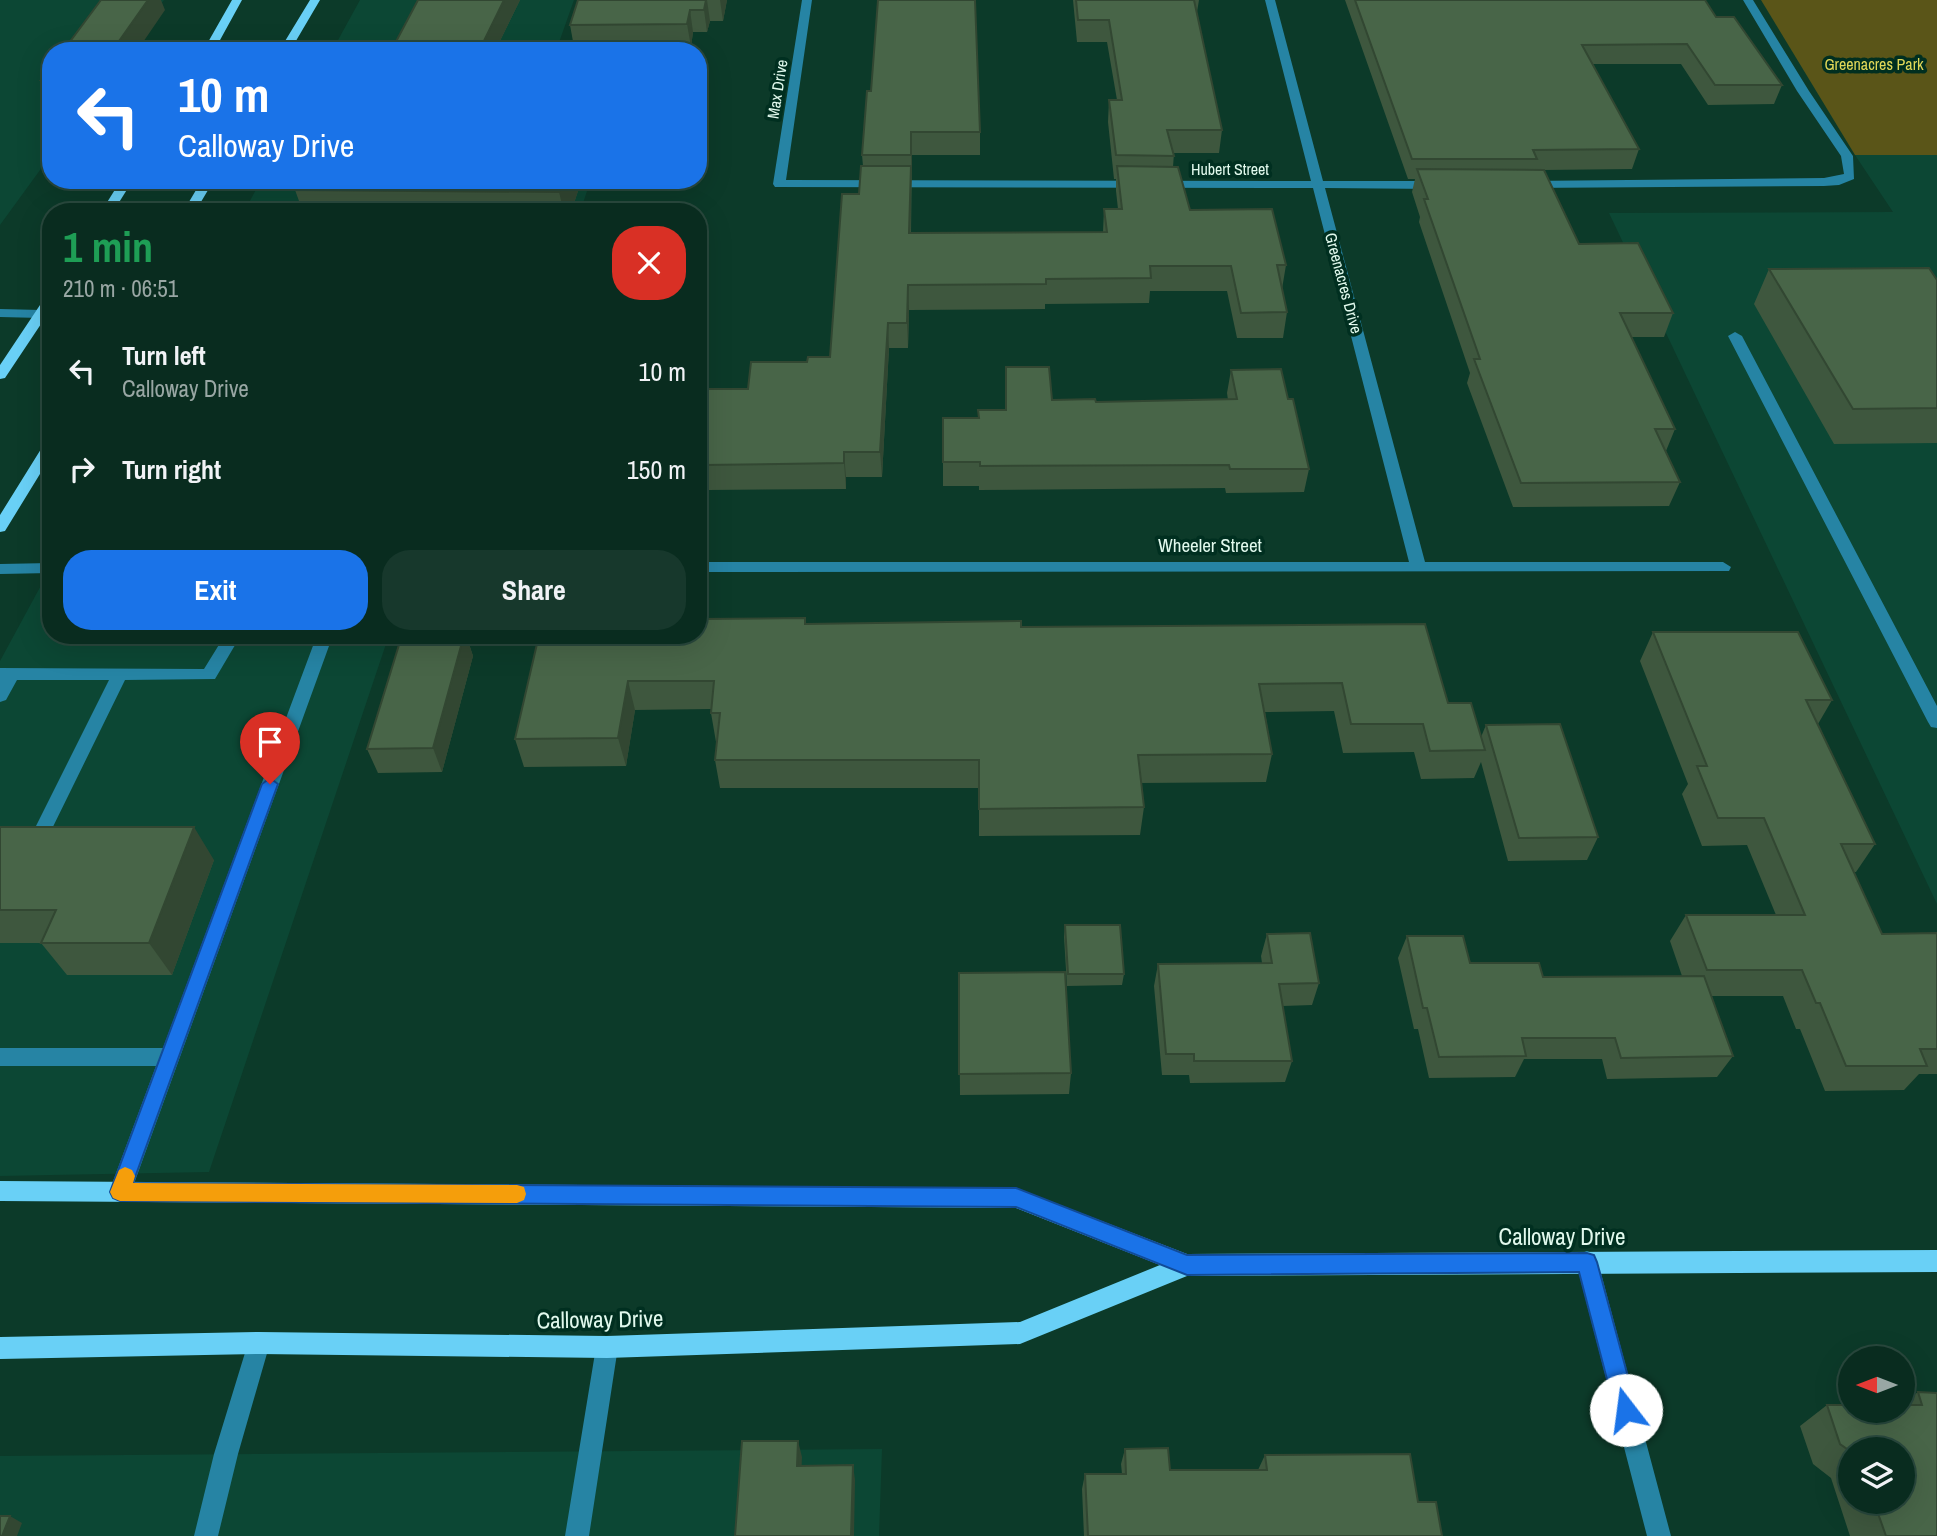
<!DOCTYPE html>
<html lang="en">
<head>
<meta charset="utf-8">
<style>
	body { margin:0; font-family:"Archivo Narrow",sans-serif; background:#17382c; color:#f1f3f6; height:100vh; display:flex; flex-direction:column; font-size:26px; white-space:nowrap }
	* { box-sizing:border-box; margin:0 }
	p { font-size:23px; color:#99a7a4 }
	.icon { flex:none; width:38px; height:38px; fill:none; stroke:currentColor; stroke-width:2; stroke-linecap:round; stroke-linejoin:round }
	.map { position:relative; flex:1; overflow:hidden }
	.sheet { position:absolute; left:42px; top:203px; width:665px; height:441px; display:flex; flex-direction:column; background:#092c1f; border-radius:28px; box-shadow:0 7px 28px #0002,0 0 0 2px #29483d }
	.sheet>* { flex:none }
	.banner { position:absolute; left:42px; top:42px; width:665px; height:147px; border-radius:28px; box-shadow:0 7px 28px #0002,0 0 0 2px #29483d; background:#1a73e8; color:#fff; overflow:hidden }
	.needle { width:46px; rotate:270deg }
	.controls { position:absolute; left:1838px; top:1346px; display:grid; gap:14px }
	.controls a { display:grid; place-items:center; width:77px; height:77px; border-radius:50%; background:#092c1f; box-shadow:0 7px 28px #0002,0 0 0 2px #29483d; font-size:35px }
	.pin { position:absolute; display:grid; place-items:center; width:60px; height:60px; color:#fff; margin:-72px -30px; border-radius:50% 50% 50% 0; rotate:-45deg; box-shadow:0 0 7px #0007 }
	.pin .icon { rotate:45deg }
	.me { position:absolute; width:77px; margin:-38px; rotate:345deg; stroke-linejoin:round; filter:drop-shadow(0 0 5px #0008) }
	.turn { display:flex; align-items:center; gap:24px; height:147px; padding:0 21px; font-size:32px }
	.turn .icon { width:91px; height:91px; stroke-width:2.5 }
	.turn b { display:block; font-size:49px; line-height:60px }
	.round { display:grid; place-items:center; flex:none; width:74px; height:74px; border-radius:28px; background:#17382c }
	.summary { display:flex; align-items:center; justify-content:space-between; height:119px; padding:0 21px }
	h1 { font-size:42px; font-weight:800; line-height:52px; color:#1e9e55 }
	.button { display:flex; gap:14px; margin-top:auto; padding:14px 21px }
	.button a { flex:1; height:80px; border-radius:28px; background:#1a73e8; color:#fff; font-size:28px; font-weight:800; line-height:80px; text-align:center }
	.button a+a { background:#17382c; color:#f1f3f6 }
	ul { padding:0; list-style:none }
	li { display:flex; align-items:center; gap:21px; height:98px; padding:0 21px }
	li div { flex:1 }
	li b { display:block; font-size:26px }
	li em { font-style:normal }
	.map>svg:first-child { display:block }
	.built { fill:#0c4734 }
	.green { fill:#5a5518 }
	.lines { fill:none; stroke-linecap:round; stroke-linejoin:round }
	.minor { fill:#2684a4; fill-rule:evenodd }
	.major { fill:#69d0f6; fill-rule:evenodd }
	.wall { fill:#3e573e; fill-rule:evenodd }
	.shaded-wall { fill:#324732 }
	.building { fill:#486548; stroke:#324732; stroke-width:2 }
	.route { fill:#1a73e8; stroke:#114b97; stroke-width:2 }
	.slow { fill:#f59e0b }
	.labels { text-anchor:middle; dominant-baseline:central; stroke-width:7; stroke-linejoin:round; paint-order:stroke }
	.far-park-label { font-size:16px; fill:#e1d858; stroke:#002f20 }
	.far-street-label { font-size:16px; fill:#e1f9ed; stroke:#002f20 }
	.street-label { font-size:19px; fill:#e1f9ed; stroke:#002f20 }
	.near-street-label { font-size:23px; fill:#e1f9ed; stroke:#002f20 }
</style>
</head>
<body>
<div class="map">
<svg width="1937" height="1536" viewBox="0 0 1937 1536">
	<rect width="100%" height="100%" fill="#0c3a29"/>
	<path class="built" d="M0 0H164L127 51H51V155L0 225Z
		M360 0H574L556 51H332Z
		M1855 155H1937V904L1609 213 1893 212Z
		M261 180H509L590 182 580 212H244Z
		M51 567V635H389L209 1172 0 1176V661Z
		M882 1449 879 1536H0V1456Z"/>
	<path class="green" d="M1761 0H1937V155H1855Z"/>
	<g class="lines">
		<path class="minor" d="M802 0H812L786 180 1311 181 1265 0H1275L1323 181H1436L1442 185 1436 189 1325 188 1425 562H1723L1731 567 1729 571 698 572V562H1409L1313 188 775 187 773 184Z
			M1743 0H1753L1809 91 1853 156 1854 179 1839 185 1824 186 1523 188V182L1527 181 1824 178 1844 174 1841 156 1797 91Z
			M0 309 41 310 48 314 41 318 0 317Z
			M1735 332 1742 336 1937 706V728L1931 727 1928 722 1728 336Z
			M51 563V573L0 574V564Z
			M225 635H241L215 679 125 680 45 843 39 845 33 843 30 838 109 680H17L6 700 0 702V668L204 669Z
			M317 635H333L131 1192 128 1199 120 1202 112 1199 109 1192 156 1066H0V1048H163Z
			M1587 1251 1595 1254 1598 1262 1671 1536H1647L1576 1262 1579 1254Z
			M259 1332 267 1335 270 1343 238 1454 218 1536H194L214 1454 248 1343 251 1335Z
			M607 1336 615 1339 618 1347 589 1536H565L596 1347 599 1339Z"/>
		<path class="major" d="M232 0H242L214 51H203Z
			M310 0H320L290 51H279Z
			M121 180H133L113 212H101Z
			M202 180H214L195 212H183Z
			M51 295V309L5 378 0 379V365L46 296Z
			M51 439V456L5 531 0 532V515L46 441Z
			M0 1181 1016 1188 1187 1254 1937 1250V1272L1187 1276 1020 1344 607 1358 259 1354 0 1359V1337L259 1332 607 1336 1020 1322 1160 1265 1016 1208 0 1201Z"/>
	</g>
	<path class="wall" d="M418 0H520L495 51H391Z
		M578 0H727L723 21H710L707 32H693L691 47H574L570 25Z
		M1073 0H1199L1197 12 1222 130 1219 153H1174L1173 167 1190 210 1286 265 1282 289 1287 312 1283 338H1237L1227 291H1150L1149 303 1045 304V309L909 310 908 348H889L882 477H846V489L708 490 707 484 698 485V389H748L807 362 830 357 859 194 863 166 862 155 867 91 980 132V155H912L911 233 1103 232 1104 209H1118L1116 191V179H1114L1108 122 1109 100H1117L1107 42H1077Z
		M1345 0H1705L1716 17 1782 85 1774 104 1708 105 1681 64H1592L1639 149 1632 169 1544 170 1579 244 1673 313 1664 337H1631L1675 429 1666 451 1680 482 1669 506 1513 507 1467 383 1470 373 1419 222 1420 217 1412 192 1415 179H1408Z
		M51 67V101L41 80Z
		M300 180H579L580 185 571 212H303L295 190Z
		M1769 269 1937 280V443L1834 444 1754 304Z
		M1231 370 1288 399 1309 469 1304 492 1226 493 1225 488 979 490V486H943V418H979L1005 410 1052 400 1096 402 1228 400 1227 393Z
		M805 618 806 624 1021 627 1425 624 1448 703 1481 737 1486 725 1598 837 1587 860 1508 861 1481 762 1474 778 1421 779 1414 752 1343 753 1334 711 1265 712 1272 754 1266 782 1141 783 1144 807 1140 835 979 836V788H720L715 760 717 742H716L711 713V709L635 710 626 766 524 767 515 739 539 635Z
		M1653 632 1832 700 1818 724 1875 844 1856 872H1853L1882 934 1937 933V1074H1919L1904 1090 1825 1091 1800 1029H1796L1783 996H1711L1733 1056 1717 1077 1607 1079 1602 1059H1524L1515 1077 1429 1078 1418 1029H1414L1398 958 1407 936 1470 963 1543 977 1682 976 1670 941 1686 915H1776L1747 845 1702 846 1682 794 1688 784 1640 661Z
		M402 635H466L473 656 442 772 378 773 367 749Z
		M0 827 214 860 172 975H67L41 943H0Z
		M1065 925 1124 974 1122 985 1067 986 1064 937Z
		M1267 934 1319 983 1312 1005 1283 1006 1292 1061 1285 1082 1190 1083 1189 1075H1162L1154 986 1158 964 1262 963 1261 956Z
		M959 973 1071 1073 1069 1094 960 1095Z
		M1918 1392 1937 1393V1536H1850L1831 1478 1813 1464 1800 1426 1827 1405 1902 1410V1404ZM1850 1449 1902 1502H1850Z
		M1125 1449 1170 1470H1258L1265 1455 1418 1502 1442 1536H1084L1082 1489 1085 1474H1122L1121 1464Z"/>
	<path class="shaded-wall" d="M148 0H161L165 10 137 51H112Z
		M504 0H520L495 51H482L481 47Z
		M707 0 710 21 707 32 704 10Z
		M720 0H727L723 21Z
		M690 10 693 32 691 47 687 24Z
		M911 132 912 155V178L911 155Z
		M911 166V190L910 258 909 233Z
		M563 180H579L580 185 571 212H564L559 192Z
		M908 285 909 310 908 348 907 323Z
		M888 323 889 348 882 477 880 452Z
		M844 452 846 477V489L844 463Z
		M464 635H466L473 656 442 772 433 748Z
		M628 681 635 710 626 766 618 738Z
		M194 827 214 860 172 975 149 943Z
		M798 1441 802 1457 801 1481 797 1466Z
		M853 1465 855 1480 854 1536H851Z
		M10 1516 22 1523 17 1536H2Z"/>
	<path class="building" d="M101 0H148L112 51H63Z
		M418 0H504L481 47H439L437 51H391Z
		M578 0H706L704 10H690L687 24 570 25Z
		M878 0H975L980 132H911V155H862L867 91H871Z
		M1076 0H1194L1222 130H1167L1174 156 1116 155 1109 100H1122L1109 20H1078Z
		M1355 0H1705L1716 17H1734L1782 85H1715L1687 44 1582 45 1639 149 1533 150 1537 159H1412Z
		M51 67V80H41Z
		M861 166H911L909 233 1107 232 1104 209H1122L1117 166 1178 167 1190 210 1272 209 1286 265H1277L1287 312 1241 313 1231 266H1150L1151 278 1046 279V284L908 285 907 323H888L880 452H844V463L704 465 705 459H698V389H748L751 362H807L808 357H830L842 194H859Z
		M1417 169 1544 170 1579 244 1638 243 1673 313H1620L1675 429H1655L1680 482 1521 483 1474 359H1480L1424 199H1428Z
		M300 180H563L559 192 295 190Z
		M1929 268 1937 280V408L1853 409 1769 269Z
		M1006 367H1049L1052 400 1095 399 1096 402 1237 399 1231 370 1281 369 1288 399H1293L1309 469H1230L1229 465 980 466V462H943V418H979L978 410H1006Z
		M805 618V624L1021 621V627L1425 624 1448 703H1471L1485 750 1430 751 1423 724H1351L1342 683 1259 684 1272 754 1138 755 1144 807 979 809V760H715L720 713H711L714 681H628L618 738 515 739 539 635H698V619Z
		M1653 632H1798L1832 700H1806L1875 844H1841L1882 934 1937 933V1049H1920L1927 1066H1846L1820 1003H1816L1802 970H1707L1686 915H1805L1764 818H1718L1697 766H1707Z
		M402 635H464L433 748 367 749Z
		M1560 724 1598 837 1519 838 1486 725Z
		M0 827H194L149 943H41L56 910H0Z
		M1065 925H1120L1124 974H1068Z
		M1310 933 1319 983 1279 984 1292 1061H1194V1054H1166L1158 964 1272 963 1267 934Z
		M1407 936H1463L1470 963H1539L1543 977 1704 976 1733 1056 1621 1058 1615 1038H1522L1526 1056 1439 1057 1427 1008H1423Z
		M1065 972 1071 1073 959 1074V973Z
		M1918 1392 1937 1393V1536H1886L1874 1502H1902V1449H1850V1451L1840 1444 1827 1405H1850V1410H1902V1405H1922Z
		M742 1441H798L797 1466 853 1465 851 1536H735Z
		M1168 1448 1170 1470H1267L1265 1455 1410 1454 1418 1502H1436L1442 1536H1088L1085 1474H1126L1125 1449Z
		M0 1516H10L2 1536H0Z"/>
	<path class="route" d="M270 778 278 784 133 1183 1016 1188 1187 1255 1587 1253 1594 1255 1597 1262 1637 1410 1633 1418 1626 1421 1618 1418 1615 1410 1579 1272 1187 1275 1016 1207 120 1201 113 1198 110 1192 262 784Z"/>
	<path class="slow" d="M125 1167 132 1170 135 1176 133 1183 517 1185 524 1187 526 1194 524 1200 517 1203 120 1201 113 1198 110 1192 119 1170Z"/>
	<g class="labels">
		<g class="far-park-label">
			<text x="1874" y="64">Greenacres Park</text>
		</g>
		<g class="far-street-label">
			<text transform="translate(777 89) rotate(-81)">Max Drive</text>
			<text x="1230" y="169">Hubert Street</text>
			<text transform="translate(1344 283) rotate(75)">Greenacres Drive</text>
		</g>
		<g class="street-label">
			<text x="1210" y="545">Wheeler Street</text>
		</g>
		<g class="near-street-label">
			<text x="1562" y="1236">Calloway Drive</text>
			<text transform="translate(600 1319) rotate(-1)">Calloway Drive</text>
		</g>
	</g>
</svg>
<div class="controls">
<a><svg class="needle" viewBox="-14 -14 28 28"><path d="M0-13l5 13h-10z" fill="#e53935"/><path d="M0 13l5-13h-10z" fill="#99a7a4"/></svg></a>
<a><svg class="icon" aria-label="layers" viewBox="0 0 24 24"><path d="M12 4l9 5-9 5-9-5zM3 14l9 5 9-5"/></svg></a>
</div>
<div class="pin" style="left:270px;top:784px;background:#d93025"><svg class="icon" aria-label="arrive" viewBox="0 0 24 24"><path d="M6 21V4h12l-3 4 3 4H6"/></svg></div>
<svg class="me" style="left:1626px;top:1410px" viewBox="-20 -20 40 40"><circle r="19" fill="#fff"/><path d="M0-13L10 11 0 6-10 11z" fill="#1a73e8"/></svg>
<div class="banner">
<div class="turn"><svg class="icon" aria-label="left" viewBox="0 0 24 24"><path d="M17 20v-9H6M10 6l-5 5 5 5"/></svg><div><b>10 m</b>Calloway Drive</div></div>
</div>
<section class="sheet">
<div class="summary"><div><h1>1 min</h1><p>210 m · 06:51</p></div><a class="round" style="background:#d93025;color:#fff"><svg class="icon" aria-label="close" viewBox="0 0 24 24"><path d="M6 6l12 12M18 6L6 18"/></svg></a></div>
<ul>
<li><svg class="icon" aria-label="left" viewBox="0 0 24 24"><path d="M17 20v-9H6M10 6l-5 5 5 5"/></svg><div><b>Turn left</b><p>Calloway Drive</p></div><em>10 m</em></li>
<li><svg class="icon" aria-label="right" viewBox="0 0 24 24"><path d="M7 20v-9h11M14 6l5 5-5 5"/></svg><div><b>Turn right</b></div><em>150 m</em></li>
</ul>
<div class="button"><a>Exit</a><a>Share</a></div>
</section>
</div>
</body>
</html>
